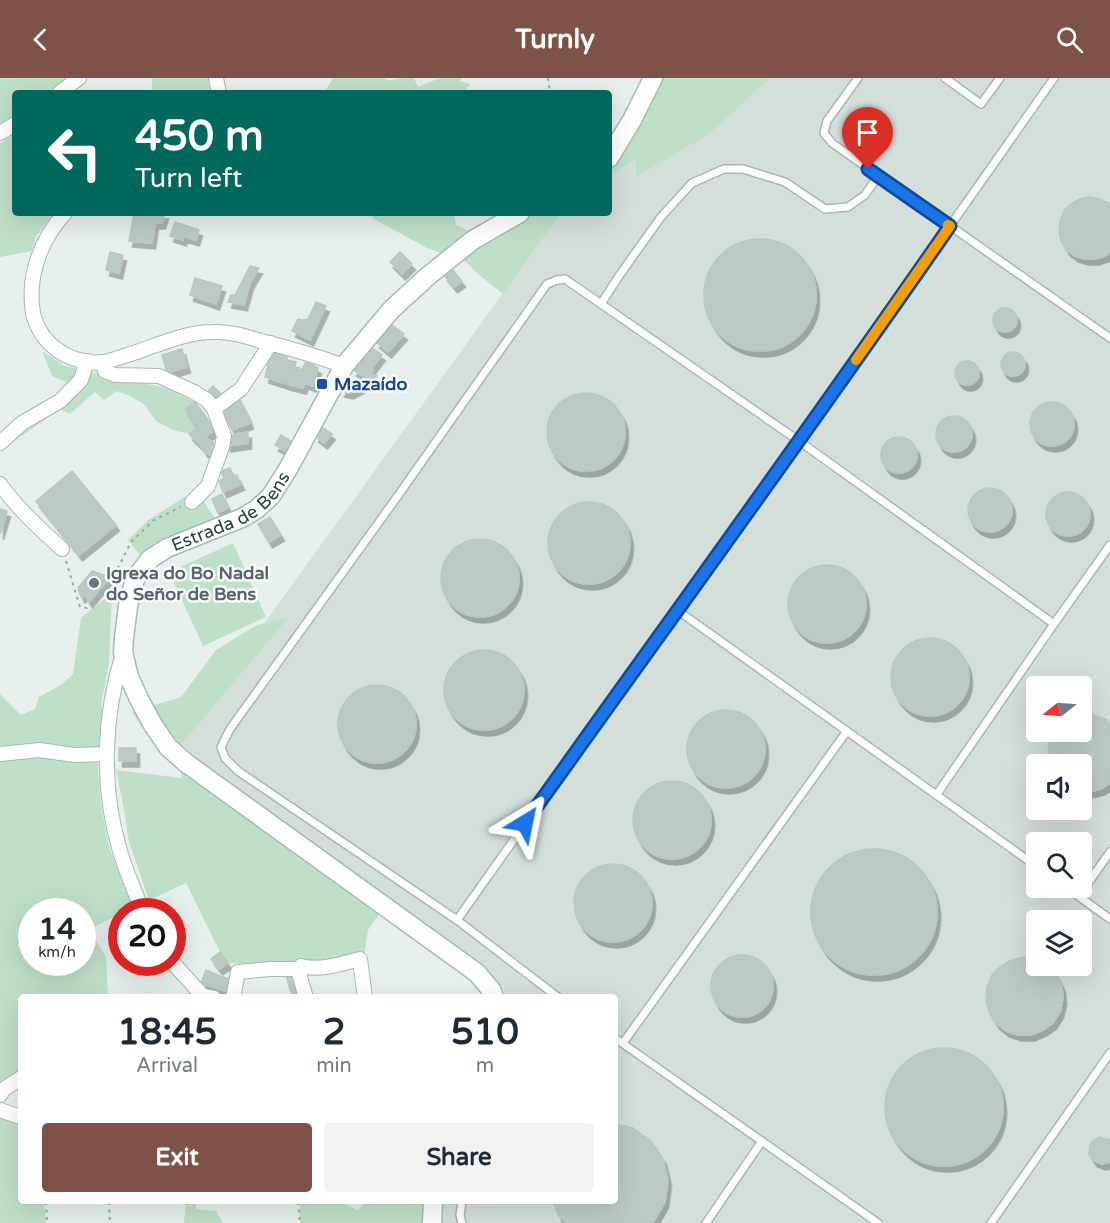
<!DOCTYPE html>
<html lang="en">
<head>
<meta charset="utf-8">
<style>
	body { margin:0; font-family:"Varela Round",sans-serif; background:#f2f2f3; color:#1f2937; height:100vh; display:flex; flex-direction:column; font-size:22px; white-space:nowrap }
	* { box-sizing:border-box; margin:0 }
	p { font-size:20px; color:#747a83 }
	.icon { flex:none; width:33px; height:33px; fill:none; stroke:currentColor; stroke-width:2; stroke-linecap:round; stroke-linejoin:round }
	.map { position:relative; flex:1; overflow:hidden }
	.details { position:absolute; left:18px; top:916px; width:600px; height:210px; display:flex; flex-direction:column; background:#fff; border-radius:6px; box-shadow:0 6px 24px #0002 }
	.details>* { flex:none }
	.top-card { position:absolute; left:12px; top:12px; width:600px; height:126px; border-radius:6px; box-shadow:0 6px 24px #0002; background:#00695c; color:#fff; overflow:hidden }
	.needle { width:39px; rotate:253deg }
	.controls { position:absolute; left:1026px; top:598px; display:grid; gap:12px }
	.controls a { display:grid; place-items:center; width:66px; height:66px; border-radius:6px; background:#fff; box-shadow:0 6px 24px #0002; font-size:30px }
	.speed { position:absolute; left:18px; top:820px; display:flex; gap:12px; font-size:30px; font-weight:700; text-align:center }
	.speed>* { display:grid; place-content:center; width:78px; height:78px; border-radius:50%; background:#fff; box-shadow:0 6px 24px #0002; line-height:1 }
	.speed small { font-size:15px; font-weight:400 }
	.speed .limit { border:9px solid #d22; background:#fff; color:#111 }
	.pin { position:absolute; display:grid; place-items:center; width:51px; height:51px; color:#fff; margin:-62px -26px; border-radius:50% 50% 50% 0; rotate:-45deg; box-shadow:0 0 6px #0007 }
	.pin .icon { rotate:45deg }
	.me { position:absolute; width:66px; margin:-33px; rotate:35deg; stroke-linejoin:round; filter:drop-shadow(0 0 4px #0008) }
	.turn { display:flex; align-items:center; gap:21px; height:126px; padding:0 24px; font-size:27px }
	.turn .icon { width:78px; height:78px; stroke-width:2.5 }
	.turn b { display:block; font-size:42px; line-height:51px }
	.eta { display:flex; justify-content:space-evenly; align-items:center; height:102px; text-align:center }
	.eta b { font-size:36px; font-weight:700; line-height:42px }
	.primary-button { display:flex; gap:12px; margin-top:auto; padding:12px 24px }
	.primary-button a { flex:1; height:69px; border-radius:6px; background:#7f5249; color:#fff; font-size:24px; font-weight:700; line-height:69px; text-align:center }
	.primary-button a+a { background:#f2f2f3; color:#1f2937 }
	header { display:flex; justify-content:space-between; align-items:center; height:78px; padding:0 24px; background:#7f5249; color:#fff; font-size:27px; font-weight:700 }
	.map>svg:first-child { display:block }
	.built { fill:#d4dfda; fill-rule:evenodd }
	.green { fill:#bfe0c8; fill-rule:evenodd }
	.building { fill:#bbcac4; stroke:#b8c9c2; stroke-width:1.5; filter:url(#shadow) }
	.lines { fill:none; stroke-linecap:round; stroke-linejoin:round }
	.lane-casing { stroke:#a8b8b2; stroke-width:10 }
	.street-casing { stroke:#a8b8b2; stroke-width:16 }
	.secondary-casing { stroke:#a4bbb3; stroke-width:21 }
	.path { stroke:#86b3a5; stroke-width:2; stroke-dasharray:3 4.5; stroke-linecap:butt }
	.lane { stroke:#fff; stroke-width:7 }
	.street { stroke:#fff; stroke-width:14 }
	.secondary { stroke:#fff; stroke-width:18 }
	.route-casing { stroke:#114b97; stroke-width:15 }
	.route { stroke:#1a73e8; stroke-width:10 }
	.slow { stroke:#f59e0b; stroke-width:10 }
	.transit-dot { fill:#1a4fb4; stroke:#f7fbf9; stroke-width:2 }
	.worship-dot { fill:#6b7280; stroke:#f7fbf9; stroke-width:2 }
	.labels { text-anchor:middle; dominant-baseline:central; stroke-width:5; stroke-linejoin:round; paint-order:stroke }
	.transit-label { font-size:18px; font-weight:bold; fill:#164399; stroke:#f7fbf9; text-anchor:start }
	.street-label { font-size:18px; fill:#24423a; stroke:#f7fbf9 }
	.worship-label { font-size:18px; font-weight:bold; fill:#5b616d; stroke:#f7fbf9; text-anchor:start }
</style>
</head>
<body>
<header><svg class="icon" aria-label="back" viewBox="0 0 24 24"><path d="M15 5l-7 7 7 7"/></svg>Turnly<svg class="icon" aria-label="search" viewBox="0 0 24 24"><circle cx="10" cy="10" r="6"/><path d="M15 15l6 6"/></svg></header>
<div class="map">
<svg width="1110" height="1145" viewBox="0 0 1110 1145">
	<defs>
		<filter id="shadow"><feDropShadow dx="3.5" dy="6" stdDeviation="0" flood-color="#0004"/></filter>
	</defs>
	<rect width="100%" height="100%" fill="#e6efeb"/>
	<path class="built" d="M755 0H1110V1145H443L444 1124H615V920L506 919 503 907 177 666 561 135H609V98ZM1036 609H1082V654H1036ZM1036 687H1082V732H1036ZM1036 765H1082V810H1036ZM1036 843H1082V888H1036Z"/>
	<path class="green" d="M0 0H67L47 15H15V37L0 47Z
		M152 0H208L210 15H152Z
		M333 0H383C390 4 393 2 400 0 404 0 410 0 414 0L418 9 440 0H462L460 3 470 6 464 15H324Z
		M644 0H768L769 1 709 56 636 99V81L609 98V68Z
		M15 55V135H54L36 158 32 173 0 179V66Z
		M375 135H454L456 147 468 152 502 135H561L503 216 478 196 466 184 427 170 372 140Z
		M42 273 65 288 166 310 195 324 185 331 198 349 189 356 173 352 156 343 144 326 130 318 117 313 104 322 95 314 70 336 60 331 0 373V358L68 311 66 304 52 298Z
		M196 412 216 442 164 462 140 477 128 462 148 442Z
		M233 465 266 539 203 568 169 494Z
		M112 515 109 585 101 627 105 635 99 663 98 694 102 733 109 769 133 830 89 851 106 879 108 919 21 920V995L7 1000 0 1006V616L21 637 35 631 39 619 61 607 73 596 81 540ZM32 834H82V885H32Z
		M288 540 180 668 503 907 482 911 381 834 368 852 364 879 286 888 228 885 220 874 186 805 149 822 129 764 124 731 116 692 182 700 181 693 162 677 132 634 181 619 216 572 257 547Z
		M0 1036 21 1043V1124H44L46 1145H0Z
		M300 1124 342 1125 358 1132 365 1124H444L443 1145H300Z
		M186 1125H196V1131L216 1133 223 1145H184Z"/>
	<path class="building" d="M1090 119 1100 121 1110 126V174L1105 178 1095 181H1085L1075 178 1067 172 1061 163 1059 153 1060 143 1064 133 1071 126 1080 121Z
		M134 135H165L162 145H155L152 165 129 163Z
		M175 144 199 152 196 162 183 158V162L170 158Z
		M704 217a56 56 0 1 1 112 0a56 56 0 1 1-112 0Z
		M110 174 123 177 119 195 106 192Z
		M400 174 412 186 402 196 390 184Z
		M250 188 259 190 250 205 244 227 228 224 231 217H235Z
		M452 191 462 203 454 209 444 197Z
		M195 200 222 208 216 226 190 217Z
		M316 224 326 228 310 262 292 253 298 241 304 242 308 241Z
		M993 242a12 12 0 1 1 24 0a12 12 0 1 1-24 0Z
		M392 247 404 256 396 265 384 255Z
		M384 255 396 265 388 274 376 264Z
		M371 269 382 277 371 291 360 283Z
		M182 271 187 289 167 295 162 277Z
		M1001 286a12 12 0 1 1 24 0a12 12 0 1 1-24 0Z
		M271 274 287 278V282L296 284 290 307 265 299Z
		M955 295a12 12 0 1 1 24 0a12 12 0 1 1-24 0Z
		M306 283 318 290 313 308 305 305 303 310 290 307 295 290 302 292Z
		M360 283 373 292 371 295 376 299 372 304 353 292Z
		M348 301 362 308 360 310 350 315 341 313Z
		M213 308 225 320 214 324 205 316Z
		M547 354a39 39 0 1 1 78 0a39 39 0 1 1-78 0Z
		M237 317 246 334 226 342 221 329Z
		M195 324 204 336 193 343 185 331Z
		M1030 346a22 22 0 1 1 44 0a22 22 0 1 1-44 0Z
		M246 334 250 345 232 352 227 341Z
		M204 336 215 352 205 359 193 343Z
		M936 356a18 18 0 1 1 36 0a18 18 0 1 1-36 0Z
		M198 349 205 359 219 369 213 379 204 373 202 369 189 356Z
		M322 349 332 356 324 365 315 358Z
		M248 354V365L227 368V360L235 356Z
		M281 357 292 364 287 374 275 367Z
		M881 377a18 18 0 1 1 36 0a18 18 0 1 1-36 0Z
		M230 390 234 399 237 397 241 406 223 414 219 403 224 401 221 393Z
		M72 393 116 447 79 477 36 423Z
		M968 432a22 22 0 1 1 44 0a22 22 0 1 1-44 0Z
		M1046 436a22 22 0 1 1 44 0a22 22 0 1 1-44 0Z
		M222 416 228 430 218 435 212 421Z
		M548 465a41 41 0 1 1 82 0a41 41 0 1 1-82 0Z
		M0 431 7 433 0 456Z
		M270 439 281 457 269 464 258 446Z
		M441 500a39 39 0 1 1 78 0a39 39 0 1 1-78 0Z
		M788 526a39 39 0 1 1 78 0a39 39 0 1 1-78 0Z
		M92 493 110 499 89 524 85 517 81 519 78 510Z
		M891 599a39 39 0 1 1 78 0a39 39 0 1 1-78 0Z
		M444 612a40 40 0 1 1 80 0a40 40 0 1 1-80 0Z
		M338 646a39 39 0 1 1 78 0a39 39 0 1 1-78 0Z
		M687 671a39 39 0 1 1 78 0a39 39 0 1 1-78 0Z
		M1082 636 1093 637 1105 641 1110 645V705L1101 711 1089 714 1082 713V687H1050L1048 674 1050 661 1054 654H1082Z
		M119 670H136V683H119Z
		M633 742a39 39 0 1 1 78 0a39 39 0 1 1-78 0Z
		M811 834a63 63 0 1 1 126 0a63 63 0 1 1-126 0Z
		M574 825a39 39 0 1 1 78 0a39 39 0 1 1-78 0Z
		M220 874 228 885 219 891 211 881Z
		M711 908a31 31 0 1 1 62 0a31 31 0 1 1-62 0Z
		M1024 879 1036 881V888H1049L1057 897 1062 909 1063 921 1060 934 1053 945 1043 952 1031 957H1018L1006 953 996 945 989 934 986 922 987 909 992 897 1001 888 1012 882Z
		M206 892 225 900 233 901 231 915 201 905Z
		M295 894 301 913 291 915 286 897Z
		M885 1029a59 59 0 1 1 118 0a59 59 0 1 1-118 0Z
		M615 1046 633 1050 651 1063 663 1081 668 1102 665 1124 654 1143 652 1145H567L559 1138 553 1124H615Z
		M1100 1059 1110 1062V1084L1102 1086 1094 1083 1089 1076 1090 1067 1092 1063Z"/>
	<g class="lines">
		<g class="lane-casing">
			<path id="lane" d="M858 0 827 43 824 55 832 65 1110 260
				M945 0 981 26 1000 0
				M601 226 619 198 661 139 692 105 724 91H743L785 104 825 131 848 129 865 117 878 98
				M677 532 1036 788
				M937 716 1054 546 1110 467
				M1067 810 1110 841
				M1079 818 1110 774
				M457 842 677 532 799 363 1054 0
				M559 920 457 842 238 693 225 680 221 669 230 651 397 419 547 206 557 202 565 201 799 363 1054 546
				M615 960 878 1145
				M623 965 847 653
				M462 1124 460 1137 462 1145
				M706 1145 762 1063
				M991 1145 1110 975"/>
		</g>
		<g class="street-casing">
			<path id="street" d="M216 0 219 15
				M59 15 79 0
				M0 55 15 46
				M65 135C42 160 29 193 32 227 33 244 42 260 55 270 67 280 86 286 102 284 109 284 117 280 124 278 152 270 183 254 212 254 229 253 245 258 261 263 289 270 317 278 344 288
				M103 284 105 293 115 297 159 298 194 314 207 322 214 331 224 358 222 369 208 408 192 424
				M214 331 241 311 271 265
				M0 365 22 345 60 323 81 302 87 283
				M0 406C17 430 40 451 62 471
				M123 576C103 639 101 710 120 773 126 794 135 814 143 834
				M0 676 39 672 75 677 106 676
				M172 884 203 918 214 920
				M298 891 301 888C322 893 340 886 360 881L365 920
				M233 920 238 894 270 891H298L306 920
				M0 1017 4 1011 21 1000
				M0 1032 21 1039"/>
		</g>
		<g class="secondary-casing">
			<g id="secondary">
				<path d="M609 80 632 42 653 0"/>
				<path id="s1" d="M494 920 492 913 477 895 186 685 168 669 153 647 139 621 129 599 123 574 124 560 128 528 135 501 150 481 167 470 242 440 257 431 271 418 288 391 344 288 391 232 428 198 473 162 520 135"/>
				<path d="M432 1145 433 1124"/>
			</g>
		</g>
		<path class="path" d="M548 0 550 15
			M66 483 80 529 87 530 96 523 110 505 116 502
			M116 513 117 492 131 464 154 442 181 429
			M46 1124 47 1145
			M109 1124 110 1145
			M298 1124 300 1145"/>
		<use href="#lane" class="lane"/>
		<use href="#street" class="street"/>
		<use href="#secondary" class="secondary"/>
	</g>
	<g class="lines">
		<g class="route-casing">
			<path id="route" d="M525 745C667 546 811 349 950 148L868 91"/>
		</g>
		<use href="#route" class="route"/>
		<path class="slow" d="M856 282 950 148 948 147"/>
	</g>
	<rect class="transit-dot" x="316" y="300" width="12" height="12" rx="3"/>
	<circle class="worship-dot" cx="94" cy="505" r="6"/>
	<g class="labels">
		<g class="transit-label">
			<text x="334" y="306">Mazaído</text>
		</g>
		<g class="street-label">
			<text stroke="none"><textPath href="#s1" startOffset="714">Estrada de Bens</textPath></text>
		</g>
		<g class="worship-label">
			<text x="106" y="495">Igrexa do Bo Nadal<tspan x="106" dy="21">do Señor de Bens</tspan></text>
		</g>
	</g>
</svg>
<div class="controls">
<a><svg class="needle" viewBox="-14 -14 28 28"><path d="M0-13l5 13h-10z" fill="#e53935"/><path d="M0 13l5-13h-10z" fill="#747a83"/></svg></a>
<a><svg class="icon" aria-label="sound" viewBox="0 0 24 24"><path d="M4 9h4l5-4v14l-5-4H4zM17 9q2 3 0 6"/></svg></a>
<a><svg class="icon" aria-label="search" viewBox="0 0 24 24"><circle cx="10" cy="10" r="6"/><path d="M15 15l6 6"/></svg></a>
<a><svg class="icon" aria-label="layers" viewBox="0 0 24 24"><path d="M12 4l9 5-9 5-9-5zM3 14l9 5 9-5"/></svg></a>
</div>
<div class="speed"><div>14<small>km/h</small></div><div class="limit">20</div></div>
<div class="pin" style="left:868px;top:91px;background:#d93025"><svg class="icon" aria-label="arrive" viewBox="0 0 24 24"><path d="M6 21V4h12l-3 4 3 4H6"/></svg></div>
<svg class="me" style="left:525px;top:745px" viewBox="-20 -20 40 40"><path d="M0-17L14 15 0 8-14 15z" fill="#1a73e8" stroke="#fff" stroke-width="4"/></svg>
<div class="top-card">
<div class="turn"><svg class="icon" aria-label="left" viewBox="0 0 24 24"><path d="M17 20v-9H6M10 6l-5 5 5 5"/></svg><div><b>450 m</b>Turn left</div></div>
</div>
<section class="details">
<div class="eta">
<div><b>18:45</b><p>Arrival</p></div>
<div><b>2</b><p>min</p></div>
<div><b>510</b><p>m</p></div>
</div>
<div class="primary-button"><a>Exit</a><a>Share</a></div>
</section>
</div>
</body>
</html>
